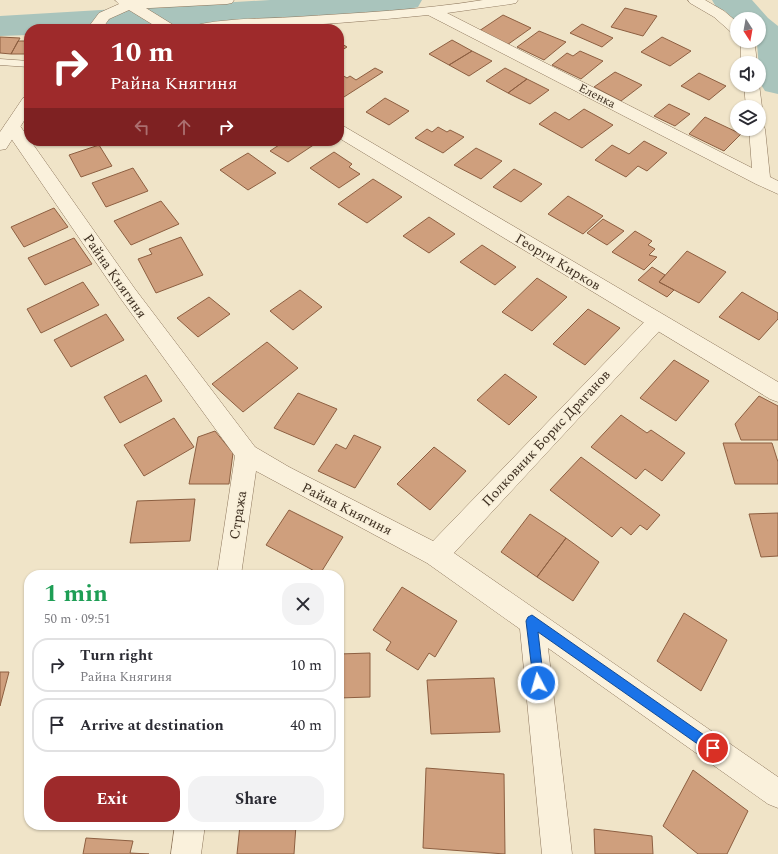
<!DOCTYPE html>
<html lang="en">
<head>
<meta charset="utf-8">
<style>
	body { margin:0; font-family:Spectral,serif; background:#f2f2f3; color:#2b2b33; height:100vh; display:flex; flex-direction:column; font-size:15px; white-space:nowrap }
	* { box-sizing:border-box; margin:0 }
	p { font-size:13px; color:#7c7c81 }
	.icon { flex:none; width:22px; height:22px; fill:none; stroke:currentColor; stroke-width:2; stroke-linecap:round; stroke-linejoin:round }
	.map { position:relative; flex:1; overflow:hidden }
	.sheet { position:absolute; left:24px; top:570px; width:320px; height:260px; display:flex; flex-direction:column; background:#fff; border-radius:16px; box-shadow:0 1px 3px #0004 }
	.sheet>* { flex:none }
	.guide { position:absolute; left:24px; top:24px; width:320px; height:122px; border-radius:16px; box-shadow:0 1px 3px #0004; background:#9e2a2b; color:#fff; overflow:hidden }
	.needle { width:26px; rotate:169deg }
	.tools { position:absolute; left:730px; top:12px; display:grid; gap:8px }
	.tools a { display:grid; place-items:center; width:36px; height:36px; border-radius:50%; background:#fff; box-shadow:0 1px 3px #0004; font-size:20px }
	.pin { position:absolute; display:grid; place-items:center; width:34px; height:34px; color:#fff; margin:-17px; border:2px solid #fff; border-radius:50%; box-shadow:0 1px 4px #0007 }
	.me { position:absolute; width:44px; margin:-22px; rotate:354deg; stroke-linejoin:round; filter:drop-shadow(0 0 3px #0008) }
	.turn { display:flex; align-items:center; gap:14px; height:84px; padding:0 20px; font-size:18px }
	.turn .icon { width:52px; height:52px; stroke-width:2.5 }
	.turn b { display:block; font-size:28px; line-height:34px }
	.lanes { display:flex; align-items:center; height:38px; padding:0 20px; background:#0003; justify-content:center; gap:20px; direction:ltr }
	.lanes .off { opacity:.35 }
	.round { display:grid; place-items:center; flex:none; width:42px; height:42px; border-radius:16px; background:#f2f2f3 }
	.headline { display:flex; align-items:center; justify-content:space-between; height:68px; padding:0 20px }
	h1 { font-size:24px; font-weight:700; line-height:30px; color:#1e9e55 }
	.primary-button { display:flex; gap:8px; margin-top:auto; padding:8px 20px }
	.primary-button a { flex:1; height:46px; border-radius:16px; background:#9e2a2b; color:#fff; font-size:16px; font-weight:700; line-height:46px; text-align:center }
	.primary-button a+a { background:#f2f2f3; color:#2b2b33 }
	ul { padding:0; list-style:none }
	li { display:flex; align-items:center; gap:12px; height:54px; margin:0 8px 6px; padding:0 12px; border:2px solid #e1e1e2; border-radius:16px }
	li div { flex:1 }
	li b { display:block; font-size:15px }
	li em { font-style:normal }
	.map>svg:first-child { display:block }
	.lines { fill:none; stroke-linecap:round; stroke-linejoin:round }
	.river { fill:#a9c4bc; fill-rule:evenodd }
	.building { fill:#cf9f7d; stroke:#8d5f41 }
	.service-casing { stroke:#8d765c; stroke-width:1 }
	.minor-casing { stroke:#8d765c; stroke-width:1 }
	.tertiary-casing { stroke:#8d765c; stroke-width:1 }
	.service { fill:#faf1dc; fill-rule:evenodd }
	.minor { fill:#faf1dc; fill-rule:evenodd }
	.tertiary { fill:#faf1dc; fill-rule:evenodd }
	.route { fill:#1a73e8; stroke:#114b97 }
	.labels { text-anchor:middle; dominant-baseline:central; stroke-width:3; stroke-linejoin:round; paint-order:stroke }
	.far-street-label { font-size:12px; fill:#3d2e20; stroke:#f7eed8 }
	.street-label { font-size:14px; fill:#3d2e20; stroke:#f7eed8 }
</style>
</head>
<body>
<div class="map">
<svg width="778" height="854" viewBox="0 0 778 854">
	<rect width="100%" height="100%" fill="#f0e4c8"/>
	<g class="lines">
		<path class="river" d="M270 0H422L418 7 406 10 133 29H29V35L0 36V16Z
			M712 0H752L768 18 778 26V94L765 91 760 83 757 43 755 41H759V19H737V23L725 11 716 7Z"/>
	</g>
	<path class="building" d="M625 8 657 16 643 36 611 27Z
		M503 15 531 28 507 45 479 31Z
		M582 24 613 38 602 47 570 33Z
		M539 31 566 42 544 60 517 47Z
		M0 37 20 38 11 54 0 53Z
		M662 37 691 51 670 66 641 52Z
		M452 40 472 51 449 65 429 54Z
		M18 41H29V54H11Z
		M339 42 347 47 339 52Z
		M472 51 492 61 469 76 449 65Z
		M580 51 603 61 581 79 552 65 567 53 573 56Z
		M375 68 383 72 344 97 339 94V73L347 78 350 76 356 80Z
		M505 68 527 79 508 93 486 81Z
		M615 72 642 85 621 101 594 87Z
		M699 73 726 86 709 100 681 86Z
		M527 79 549 90 530 104 508 93Z
		M385 98 409 111 389 125 366 112Z
		M669 104 690 114 675 126 654 116Z
		M584 109 613 125 582 148 539 124 555 112 569 120Z
		M705 117 741 134 724 151 689 134Z
		M438 127 447 132 450 130 464 137 443 153 415 138 427 129 432 132Z
		M285 141H311L315 144 288 162 270 151Z
		M644 141 667 153 647 171 638 166 626 177 595 160 612 145 629 154Z
		M99 145 112 166 81 177 69 155Z
		M476 148 502 161 481 179 454 165Z
		M334 152 352 164 349 167 360 174 339 188 310 168Z
		M248 153 276 173 248 190 220 170Z
		M133 168 148 191 106 207 92 183Z
		M514 169 542 184 521 202 493 187Z
		M373 179 402 197 367 223 338 204Z
		M568 196 603 216 583 234 548 214Z
		M161 201 179 224 131 245 114 221Z
		M54 208 68 227 24 247 11 227Z
		M429 217 455 234 429 253 403 236Z
		M603 219 624 231 607 245 587 233Z
		M635 231 652 241 648 245 655 249 649 255 657 257 644 270 612 252Z
		M181 237 203 275 156 293 138 259 152 254 149 249Z
		M74 238 92 264 45 285 28 258Z
		M482 245 516 267 495 285 460 262Z
		M687 251 726 272 699 303 659 282Z
		M652 267 665 275 659 282 674 290 667 297 638 280Z
		M537 278 567 297 532 331 502 312Z
		M83 282 99 305 41 333 27 309Z
		M300 290 322 307 293 330 270 311Z
		M742 292 778 313V319L759 340 719 317Z
		M209 297 230 314 198 337 177 318Z
		M588 309 620 328 585 365 553 344Z
		M106 314 124 340 71 367 54 340Z
		M267 342 298 368 243 412 212 384Z
		M674 360 709 381 676 421 640 398Z
		M505 374 537 397 509 425 477 400Z
		M146 375 162 401 120 423 104 397Z
		M298 393 337 409 314 445 274 428Z
		M759 396 778 406V440H741L735 424Z
		M621 415 647 433 651 430 685 453 662 481 645 469 636 479 591 447Z
		M174 418 194 447 144 476 124 445Z
		M215 431 233 453 229 484H189L198 437Z
		M354 435 381 447 355 488 318 471 336 444 346 449Z
		M723 443H772L778 462V484H735Z
		M434 447 466 471 430 510 397 484Z
		M581 457 660 515 647 530 640 525 631 535 621 527 612 537 550 490Z
		M195 499 190 541 130 543 137 501Z
		M289 510 343 537 320 574 266 545Z
		M778 513V556L761 557 749 514Z
		M530 514 566 538 537 577 501 552Z
		M566 538 599 562 573 601 537 577Z
		M402 587 457 621 435 657 429 653 418 670 386 650 391 642 373 630Z
		M684 613 727 640 701 691 657 661Z
		M370 653V697L339 698V654Z
		M0 672H9L0 706Z
		M494 678 500 732 431 734 427 680Z
		M426 768 504 774 505 854 423 848Z
		M693 770 748 811 727 854H698L663 826Z
		M240 825H296L294 854H237Z
		M594 829 652 836 653 854H595Z
		M86 838 133 841 130 853 149 854H83Z"/>
	<g class="lines">
		<g class="service-casing">
			<path id="service" d="M0 59 29 61V67L0 65Z"/>
		</g>
		<g class="minor-casing">
			<path id="minor" d="M145 0H234L232 3 227 4 131 9 126 8 124 5 126 2Z
				M483 0H518L516 3 511 4 447 13 752 168 749 129H759V124L763 125 765 129 770 177 778 181V194L756 184 428 15C349 23 269 29 190 29L192 26C225 18 261 19 295 17 358 13 421 10 483 0Z
				M688 0H705L724 11 737 22V34L732 33 714 17 690 3Z
				M738 41H752L755 46 757 63H741V46Z
				M759 84 762 107 759 111V107H746L744 85H759Z
				M12 122 18 123 135 289 255 447 289 467 433 541 650 316 657 313 664 316 667 321 664 326 454 553 778 777V808L768 804 548 648 572 854H542L520 629 427 563 256 471 241 575H217L235 456 121 299 6 131 4 127 6 123Z
				M175 825H205L201 854H171Z"/>
		</g>
		<g class="tertiary-casing">
			<path id="tertiary" d="M115 0H149L147 3 141 5 175 26 177 29H160L129 10 109 19 102 29H87L99 13 119 4Z
				M29 96V113L6 149 0 150V132L23 98Z
				M339 126 345 127 778 382V402L770 399 339 138Z"/>
		</g>
		<use href="#service" class="service"/>
		<use href="#minor" class="minor"/>
		<use href="#tertiary" class="tertiary"/>
	</g>
	<path class="route" d="M532 615 717 744 719 748 717 752 713 754 709 752 538 632 544 683 542 687 538 688 534 687 526 621 528 617Z"/>
	<g class="labels">
		<g class="far-street-label">
			<text transform="translate(597 96) rotate(27)">Еленка</text>
		</g>
		<g class="street-label">
			<text transform="translate(558 262) rotate(31)">Георги Кирков</text>
			<text transform="translate(115 276) rotate(55)">Райна Княгиня</text>
			<text transform="translate(546 438) rotate(-47)">Полковник Борис Драганов</text>
			<text transform="translate(347 509) rotate(27)">Райна Княгиня</text>
			<text transform="translate(238 515) rotate(-81)">Стража</text>
		</g>
	</g>
</svg>
<div class="tools">
<a><svg class="needle" viewBox="-14 -14 28 28"><path d="M0-13l5 13h-10z" fill="#e53935"/><path d="M0 13l5-13h-10z" fill="#7c7c81"/></svg></a>
<a><svg class="icon" aria-label="sound" viewBox="0 0 24 24"><path d="M4 9h4l5-4v14l-5-4H4zM17 9q2 3 0 6"/></svg></a>
<a><svg class="icon" aria-label="layers" viewBox="0 0 24 24"><path d="M12 4l9 5-9 5-9-5zM3 14l9 5 9-5"/></svg></a>
</div>
<div class="pin" style="left:713px;top:748px;background:#d93025"><svg class="icon" aria-label="arrive" viewBox="0 0 24 24"><path d="M6 21V4h12l-3 4 3 4H6"/></svg></div>
<svg class="me" style="left:538px;top:683px" viewBox="-20 -20 40 40"><circle r="17" fill="#1a73e8" stroke="#fff" stroke-width="3"/><path d="M0-11L8 9 0 5-8 9z" fill="#fff"/></svg>
<div class="guide">
<div class="turn"><svg class="icon" aria-label="right" viewBox="0 0 24 24"><path d="M7 20v-9h11M14 6l5 5-5 5"/></svg><div><b>10 m</b>Райна Княгиня</div></div>
<div class="lanes"><svg class="icon off" aria-label="left" viewBox="0 0 24 24"><path d="M17 20v-9H6M10 6l-5 5 5 5"/></svg><svg class="icon off" aria-label="ahead" viewBox="0 0 24 24"><path d="M12 20V5M6 11l6-6 6 6"/></svg><svg class="icon" aria-label="right" viewBox="0 0 24 24"><path d="M7 20v-9h11M14 6l5 5-5 5"/></svg></div>
</div>
<section class="sheet">
<div class="headline"><div><h1>1 min</h1><p>50 m · 09:51</p></div><a class="round"><svg class="icon" aria-label="close" viewBox="0 0 24 24"><path d="M6 6l12 12M18 6L6 18"/></svg></a></div>
<ul>
<li><svg class="icon" aria-label="right" viewBox="0 0 24 24"><path d="M7 20v-9h11M14 6l5 5-5 5"/></svg><div><b>Turn right</b><p>Райна Княгиня</p></div><em>10 m</em></li>
<li><svg class="icon" aria-label="arrive" viewBox="0 0 24 24"><path d="M6 21V4h12l-3 4 3 4H6"/></svg><div><b>Arrive at destination</b></div><em>40 m</em></li>
</ul>
<div class="primary-button"><a>Exit</a><a>Share</a></div>
</section>
</div>
</body>
</html>
